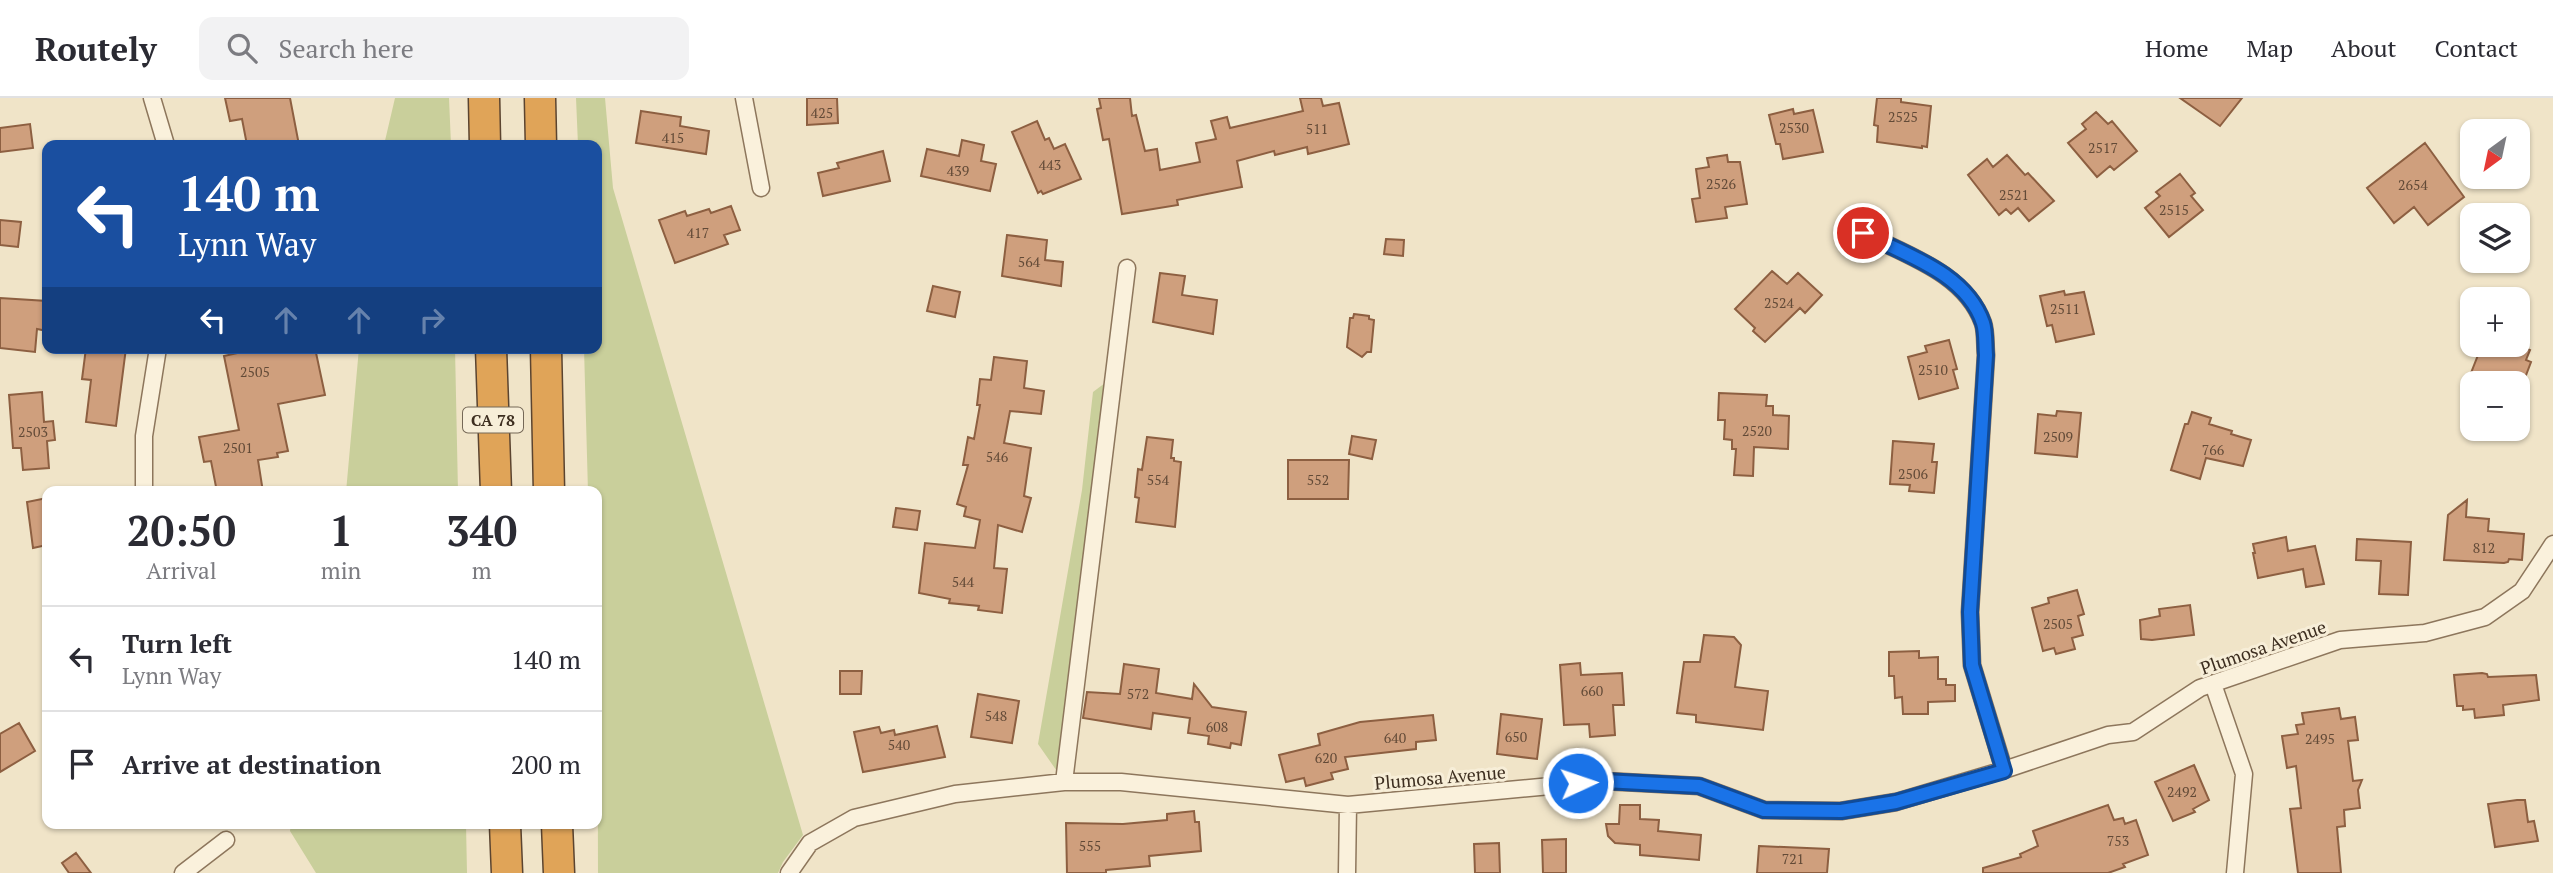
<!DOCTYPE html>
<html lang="en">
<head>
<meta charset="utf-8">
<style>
	body { margin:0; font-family:"PT Serif",serif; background:#f2f2f3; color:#2b2b33; height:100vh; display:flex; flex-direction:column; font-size:26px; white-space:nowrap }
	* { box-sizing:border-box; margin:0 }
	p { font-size:23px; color:#7c7c81 }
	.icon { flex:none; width:38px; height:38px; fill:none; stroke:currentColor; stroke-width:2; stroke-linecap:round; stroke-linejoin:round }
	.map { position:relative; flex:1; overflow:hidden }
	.drawer { position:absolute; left:42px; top:388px; width:560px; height:343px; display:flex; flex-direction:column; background:#fff; border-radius:14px; box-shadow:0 2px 5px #0004 }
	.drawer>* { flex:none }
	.top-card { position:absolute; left:42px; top:42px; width:560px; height:214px; border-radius:14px; box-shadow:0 2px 5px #0004; background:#1a4fa0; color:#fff; overflow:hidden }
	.needle { width:46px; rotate:213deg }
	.fabs { position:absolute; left:2460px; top:21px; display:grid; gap:14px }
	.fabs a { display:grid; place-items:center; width:70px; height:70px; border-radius:14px; background:#fff; box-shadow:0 2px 5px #0004; font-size:35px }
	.pin { position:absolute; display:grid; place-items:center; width:60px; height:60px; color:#fff; margin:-30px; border:4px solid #fff; border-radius:50%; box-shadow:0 2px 7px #0007 }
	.me { position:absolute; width:77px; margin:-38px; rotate:87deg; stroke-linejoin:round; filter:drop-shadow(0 0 5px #0008) }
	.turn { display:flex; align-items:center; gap:24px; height:147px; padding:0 21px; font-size:32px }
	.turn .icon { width:91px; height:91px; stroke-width:2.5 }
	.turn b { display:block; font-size:49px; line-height:60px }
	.lanes { display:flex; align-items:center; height:66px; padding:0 21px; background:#0003; justify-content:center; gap:35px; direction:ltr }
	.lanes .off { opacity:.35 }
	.eta { display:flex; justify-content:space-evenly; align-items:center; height:119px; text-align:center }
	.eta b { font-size:42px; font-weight:700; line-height:49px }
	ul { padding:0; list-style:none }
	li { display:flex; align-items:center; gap:21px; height:105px; padding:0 21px; border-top:2px solid #e1e1e2 }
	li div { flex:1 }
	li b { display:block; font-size:26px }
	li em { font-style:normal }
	header { display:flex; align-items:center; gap:42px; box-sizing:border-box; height:98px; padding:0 35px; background:#fff; border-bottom:2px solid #e1e1e2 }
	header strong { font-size:33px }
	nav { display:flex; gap:38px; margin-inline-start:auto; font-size:24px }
	.search { width:490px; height:63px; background:#f2f2f3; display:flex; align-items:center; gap:18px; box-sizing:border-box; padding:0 24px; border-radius:14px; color:#7c7c81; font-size:26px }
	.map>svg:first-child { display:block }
	.green { fill:#c9cf9b }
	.building { fill:#cf9f7d; stroke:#8d5f41; stroke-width:2 }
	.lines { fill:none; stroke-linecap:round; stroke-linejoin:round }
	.minor-casing { stroke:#8d765c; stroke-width:19 }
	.motorway-casing { stroke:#5b4430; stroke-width:33 }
	.minor { stroke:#faf1dc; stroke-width:16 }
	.motorway { stroke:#e0a458; stroke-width:30 }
	.route-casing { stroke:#114b97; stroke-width:18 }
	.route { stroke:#1a73e8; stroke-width:12 }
	.labels { text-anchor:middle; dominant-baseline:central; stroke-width:6; stroke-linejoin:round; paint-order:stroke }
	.number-label { font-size:14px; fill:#624a37 }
	.shield { fill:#f7eed8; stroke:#756857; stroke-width:2 }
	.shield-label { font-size:16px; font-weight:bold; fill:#3d2e20 }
	.street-label { font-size:18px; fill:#3d2e20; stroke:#f7eed8 }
</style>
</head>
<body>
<header>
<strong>Routely</strong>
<div class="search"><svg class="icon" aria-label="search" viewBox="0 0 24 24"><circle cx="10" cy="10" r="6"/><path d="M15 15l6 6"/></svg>Search here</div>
<nav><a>Home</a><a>Map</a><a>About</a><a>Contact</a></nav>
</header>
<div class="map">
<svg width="2553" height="775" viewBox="0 0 2553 775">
	<rect width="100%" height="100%" fill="#f0e4c8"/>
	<path class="green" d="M395 0H449L451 47H384Z
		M576 0H605L613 90 803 737 783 764 778 775H598L597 394H588L584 250H597V47H578Z
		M359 250H455L458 394H346Z
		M1109 282 1061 679 1038 646 1082 392 1093 294Z
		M291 726H466L467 775H316L290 733Z"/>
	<path class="building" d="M225 0H290L299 47H247L242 21 230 23Z
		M807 0H837L838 25 807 27Z
		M1099 0H1130L1132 18 1136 17 1145 53 1157 51 1160 72 1200 64 1196 45 1216 41 1211 23 1227 19 1230 30 1303 13 1300 0H1321L1323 8 1339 5 1349 46 1308 56 1307 49 1275 57 1274 53 1237 63 1242 89 1177 102 1178 107 1122 116 1109 41 1103 42 1097 11 1101 10Z
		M1877 0H1901V4L1931 8 1927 49 1922 48V50L1877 44 1878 28 1874 27Z
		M2180 0H2242L2220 28Z
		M1793 11 1794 16 1813 12 1823 54 1783 61 1780 46H1776L1769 17Z
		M641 13 681 19 680 28 709 33 706 56 636 45Z
		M2096 14 2108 26 2112 23 2137 53 2114 72 2110 68 2097 79 2068 45 2086 31 2082 26Z
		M1037 23 1045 42 1049 40 1054 51 1065 46 1081 81 1043 96 1041 93 1038 95 1012 34Z
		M30 26 33 50 0 54V30Z
		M962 42 984 47 981 63 996 66 990 93 921 78 927 51 959 58Z
		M2425 45 2464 99 2428 127 2414 109 2394 125 2367 90Z
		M883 53 890 83 823 98 818 75 839 70 837 65Z
		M1727 57 1728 64H1740L1747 106 1725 109 1727 120 1696 124 1692 101 1700 100 1696 71 1709 69 1707 60Z
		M2007 57 2025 77 2028 75 2054 103 2029 123 2018 110 2011 116 2006 111 1999 117 1968 77 1987 61 1993 69Z
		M2180 76 2195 95 2191 98 2203 112 2169 139 2145 110 2160 98 2156 94Z
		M731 108 740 132 724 137 728 146 675 165 659 122 685 113 687 118 709 111 711 115Z
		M0 122 21 124 18 149 0 147Z
		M1007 137 1047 142 1045 162 1063 164 1061 188 1002 178Z
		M1386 141 1404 142 1403 158 1384 156Z
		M1772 173 1787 186 1798 175 1822 197 1805 215 1800 210 1765 244 1753 233 1755 230 1735 211Z
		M1160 175 1185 178 1182 197 1217 202 1213 236 1153 224Z
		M933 188 960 194 955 219 927 213Z
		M2064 193 2065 197 2084 194 2094 236 2056 244 2052 227 2047 228 2040 198Z
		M0 200 47 203V233L37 231 35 254 0 250Z
		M1354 216 1369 218V221L1374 222 1371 254H1367L1362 259 1347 249 1350 220H1353Z
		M1949 242 1957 271 1953 272 1958 290 1919 301 1908 259 1927 254 1925 248Z
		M2482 247H2517L2530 252 2526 262 2531 264 2523 285H2480L2482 279 2471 275Z
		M86 250H126L116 328 86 324 91 282 82 281Z
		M241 250H315L325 297 278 306 288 353 277 355 278 359 258 362 263 394H217L211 363 204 364 199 339 239 332 224 258 242 254Z
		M994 259 1027 263 1024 290 1044 293 1041 316 1010 313 1004 345 1031 350 1024 398 1031 400 1022 434 998 427 994 470 1007 471 1002 515 978 512 979 508 949 505 950 501 919 495 925 445 975 450 980 422 964 418 966 409 957 406 968 367H963L968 339 974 341 980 307H977L980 281 991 282Z
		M42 294 44 324 53 323 55 342 47 343 49 370 23 372 21 350H13L9 297Z
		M1719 295 1767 297 1766 308H1773V317L1789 318 1788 351 1754 349 1753 378 1734 377 1736 351H1732V342L1724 341 1725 322H1718Z
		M2057 313 2081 315 2077 359 2035 355 2038 316 2056 318Z
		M2192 314 2211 320 2209 326 2232 333 2231 336 2251 342 2243 368 2206 360 2200 381 2171 372 2185 326H2188Z
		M1352 338 1376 342 1372 361 1349 356Z
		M1147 339 1173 342 1171 360H1174V363L1181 364 1175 429 1136 424 1139 400 1135 399 1138 371 1142 372Z
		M1893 343 1934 346 1932 364H1937L1934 395 1909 393 1910 387 1890 386Z
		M1288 362H1349L1348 401H1288Z
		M47 400V447L33 450 27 404Z
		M2467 402 2466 419 2489 421 2488 433 2524 436 2522 462 2509 461 2508 464 2504 465 2444 462 2448 417Z
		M896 410 920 413 917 432 893 429Z
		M2286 439 2288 453 2315 448 2324 486 2306 489 2303 471 2258 480 2253 455H2255L2253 446Z
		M2357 441 2411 444 2408 497 2379 496 2381 463 2356 462Z
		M2077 492 2084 516 2078 518 2083 537 2072 540 2075 551 2056 556 2054 550 2043 553 2032 510 2049 505 2048 500Z
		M2190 507 2194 537 2152 542 2141 541 2140 522 2160 518 2159 511Z
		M1704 537 1734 539 1741 547 1735 589 1768 593 1763 632 1696 624V617L1677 615 1684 564H1700Z
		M1919 553V560L1938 559V581H1946V587H1955V603L1928 604V616H1903L1902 599 1895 600 1894 578H1889V554Z
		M1580 565 1581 577 1622 575 1624 607H1613L1615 637 1590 639 1589 626 1564 627 1560 567Z
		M1124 566 1159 571 1156 595 1192 601 1194 586 1212 609 1246 614 1241 647 1231 645 1230 650 1208 646 1209 638 1188 635 1190 620 1153 615 1151 631 1083 620 1087 594 1120 596Z
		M840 573H862L861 596H840Z
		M2482 575 2487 576 2488 579 2536 577 2539 602 2503 607 2504 617 2475 620 2474 611 2463 612V608H2457L2454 577Z
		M978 596 1019 603 1012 645 971 639Z
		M2339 610 2341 621 2355 619 2358 642 2348 643 2353 683 2362 682 2358 692 2360 710 2344 712 2345 728 2337 729 2341 775H2298L2290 711 2301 710 2296 668 2287 670 2282 638 2298 636 2296 627 2304 626 2302 615Z
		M1501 616 1542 621 1537 661 1497 656Z
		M1433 617 1436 642 1416 644V651L1345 659 1348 671 1331 675 1333 681 1306 688 1304 680 1286 684 1279 657 1320 647 1318 636 1360 624Z
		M19 625 35 653 0 674V636Z
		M937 628 945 659 863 674 854 634 879 629 881 635 894 632 895 637Z
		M2194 667 2209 702 2193 711 2195 714 2173 723 2155 684Z
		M2517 702H2525L2528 724 2534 723 2538 743 2495 749 2488 706Z
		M1620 707H1640V721L1659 722 1658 733 1701 737 1699 762 1640 757V747L1615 745 1608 738 1606 726H1619Z
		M2108 707 2114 722 2123 720 2125 726 2136 722 2148 757 2123 766 2125 769 2108 775H1983V770L2021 759 2020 756 2038 748 2033 733Z
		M1194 713 1195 724H1199L1201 753 1149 758 1150 768 1106 772V775H1067L1066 725 1123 726 1167 722V716Z
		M1566 741V775H1543L1542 742Z
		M1499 745 1500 775H1475L1474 746Z
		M1759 748 1829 751 1827 775H1757Z
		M76 755 91 775H69L62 765Z"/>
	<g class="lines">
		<g class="minor-casing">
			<path id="minor" d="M152 0 166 47
				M744 0 761 90
				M1863 135C1906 157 1965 175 1983 225 1986 234 1985 247 1986 257L1970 514 1972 567 2004 672
				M144 394V338L158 250
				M2213 586 2244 676 2235 775
				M1064 684 1127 170
				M183 775 226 742
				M789 775 810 745 854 720 955 696 1064 684H1121L1348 707 1604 683 1699 688 1764 712 1841 713 1896 704 2004 672 2108 637 2133 634 2200 590 2340 542 2425 535 2485 519 2522 493 2553 446
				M1347 775 1348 707"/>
		</g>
		<g class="motorway-casing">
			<path id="motorway" d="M484 0 485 47
				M540 0 541 47
				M491 250 496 394
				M546 250 549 394
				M505 726 507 775
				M557 726 559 775"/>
		</g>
		<use href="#minor" class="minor"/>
		<use href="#motorway" class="motorway"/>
	</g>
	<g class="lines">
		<g class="route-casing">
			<path id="route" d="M1578 685 1604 683 1699 688 1764 712 1841 713 1896 704 2004 673 1972 567 1970 514 1986 257C1985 247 1986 234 1983 225 1966 175 1906 157 1863 135"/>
		</g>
		<use href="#route" class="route"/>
	</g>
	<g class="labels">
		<g class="number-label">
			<text x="822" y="14">425</text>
			<text x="1903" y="18">2525</text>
			<text x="1794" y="29">2530</text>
			<text x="1317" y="30">511</text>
			<text x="673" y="39">415</text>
			<text x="2103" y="49">2517</text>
			<text x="1050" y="66">443</text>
			<text x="958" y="72">439</text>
			<text x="1721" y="85">2526</text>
			<text x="2413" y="86">2654</text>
			<text x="2014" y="96">2521</text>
			<text x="2174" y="111">2515</text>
			<text x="698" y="134">417</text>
			<text x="1029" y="163">564</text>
			<text x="1779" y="204">2524</text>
			<text x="2065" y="210">2511</text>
			<text x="1933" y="271">2510</text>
			<text x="255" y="273">2505</text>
			<text x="1757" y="332">2520</text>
			<text x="33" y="333">2503</text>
			<text x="2058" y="338">2509</text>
			<text x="238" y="349">2501</text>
			<text x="2213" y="351">766</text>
			<text x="997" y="358">546</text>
			<text x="1913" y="375">2506</text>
			<text x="1158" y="381">554</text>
			<text x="1318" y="381">552</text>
			<text x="2484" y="449">812</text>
			<text x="963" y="483">544</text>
			<text x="2058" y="525">2505</text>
			<text x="1592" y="592">660</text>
			<text x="1138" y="595">572</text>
			<text x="996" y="617">548</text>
			<text x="1217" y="628">608</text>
			<text x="1516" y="638">650</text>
			<text x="1395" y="639">640</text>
			<text x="2320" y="640">2495</text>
			<text x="899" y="646">540</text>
			<text x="1326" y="659">620</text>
			<text x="2182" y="693">2492</text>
			<text x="2118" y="742">753</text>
			<text x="1090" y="747">555</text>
			<text x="1793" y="760">721</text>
		</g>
		<rect class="shield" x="463" y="309.5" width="60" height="25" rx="5"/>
		<g class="shield-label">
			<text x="493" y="322">CA 78</text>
		</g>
		<g class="street-label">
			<text transform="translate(2263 549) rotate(-19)">Plumosa Avenue</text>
			<text transform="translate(1440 679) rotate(-5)">Plumosa Avenue</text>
		</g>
	</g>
</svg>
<div class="fabs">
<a><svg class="needle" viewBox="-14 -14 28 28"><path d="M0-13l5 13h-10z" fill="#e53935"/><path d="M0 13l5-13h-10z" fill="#7c7c81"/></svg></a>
<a><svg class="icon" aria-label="layers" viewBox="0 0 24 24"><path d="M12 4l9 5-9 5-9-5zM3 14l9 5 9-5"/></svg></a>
<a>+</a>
<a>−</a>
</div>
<div class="pin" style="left:1863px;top:135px;background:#d93025"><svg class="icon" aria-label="arrive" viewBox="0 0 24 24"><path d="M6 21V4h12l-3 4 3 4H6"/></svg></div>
<svg class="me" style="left:1578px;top:685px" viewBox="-20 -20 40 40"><circle r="17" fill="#1a73e8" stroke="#fff" stroke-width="3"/><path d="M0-11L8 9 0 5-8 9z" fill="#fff"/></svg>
<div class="top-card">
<div class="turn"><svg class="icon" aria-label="left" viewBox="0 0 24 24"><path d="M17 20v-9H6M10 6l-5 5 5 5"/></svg><div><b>140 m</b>Lynn Way</div></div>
<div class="lanes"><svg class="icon" aria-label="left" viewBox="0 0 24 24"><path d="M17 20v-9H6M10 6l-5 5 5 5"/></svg><svg class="icon off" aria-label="ahead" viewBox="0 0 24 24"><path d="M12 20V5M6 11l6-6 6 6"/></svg><svg class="icon off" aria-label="ahead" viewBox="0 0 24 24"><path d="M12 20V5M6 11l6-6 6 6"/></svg><svg class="icon off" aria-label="right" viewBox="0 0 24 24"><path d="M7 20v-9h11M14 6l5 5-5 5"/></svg></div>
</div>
<section class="drawer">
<div class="eta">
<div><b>20:50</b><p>Arrival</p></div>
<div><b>1</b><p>min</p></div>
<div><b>340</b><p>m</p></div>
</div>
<ul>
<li><svg class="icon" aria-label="left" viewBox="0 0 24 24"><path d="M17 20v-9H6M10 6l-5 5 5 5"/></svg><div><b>Turn left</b><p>Lynn Way</p></div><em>140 m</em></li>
<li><svg class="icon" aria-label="arrive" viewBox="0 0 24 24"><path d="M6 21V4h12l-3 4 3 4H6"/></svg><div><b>Arrive at destination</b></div><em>200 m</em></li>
</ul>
</section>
</div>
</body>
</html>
